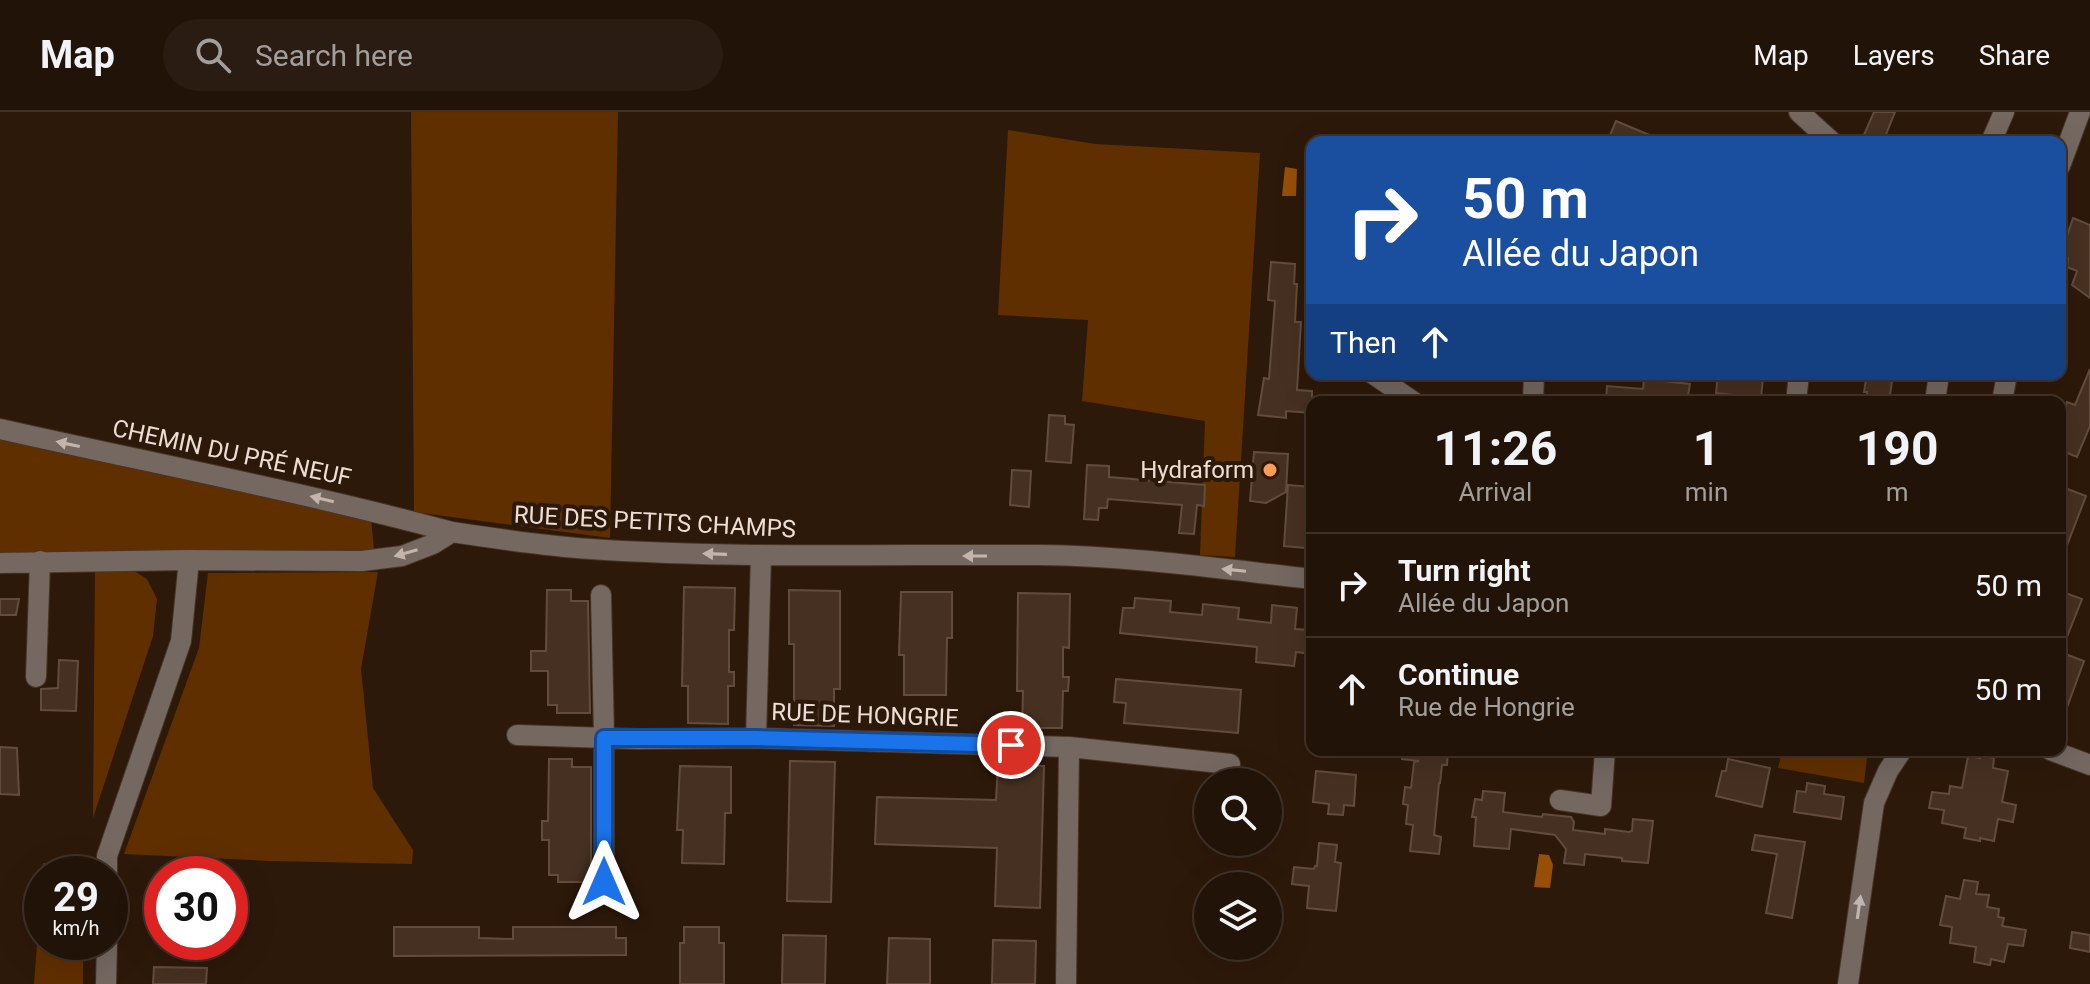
<!DOCTYPE html>
<html lang="en">
<head>
<meta charset="utf-8">
<style>
	body { margin:0; font-family:Roboto,sans-serif; background:#2a1c12; color:#f1f3f6; height:100vh; display:flex; flex-direction:column; font-size:30px; white-space:nowrap }
	* { box-sizing:border-box; margin:0 }
	p { font-size:26px; color:#a29e9c }
	.icon { flex:none; width:44px; height:44px; fill:none; stroke:currentColor; stroke-width:2; stroke-linecap:round; stroke-linejoin:round }
	.map { position:relative; flex:1; overflow:hidden }
	.details { position:absolute; left:1306px; top:284px; width:760px; height:360px; display:flex; flex-direction:column; background:#221308; border-radius:16px; box-shadow:0 8px 32px #0002,0 0 0 2px #3f3229 }
	.details>* { flex:none }
	.banner { position:absolute; left:1306px; top:24px; width:760px; height:244px; border-radius:16px; box-shadow:0 8px 32px #0002,0 0 0 2px #3f3229; background:#1a4fa0; color:#fff; overflow:hidden }
	.controls { position:absolute; left:1194px; top:656px; display:grid; gap:16px }
	.controls a { display:grid; place-items:center; width:88px; height:88px; border-radius:50%; background:#221308; box-shadow:0 8px 32px #0002,0 0 0 2px #3f3229; font-size:40px }
	.speed { position:absolute; left:24px; top:744px; display:flex; gap:16px; font-size:40px; font-weight:700; text-align:center }
	.speed>* { display:grid; place-content:center; width:104px; height:104px; border-radius:50%; background:#221308; box-shadow:0 8px 32px #0002,0 0 0 2px #3f3229; line-height:1 }
	.speed small { font-size:20px; font-weight:400 }
	.speed .limit { border:12px solid #d22; background:#fff; color:#111 }
	.pin { position:absolute; display:grid; place-items:center; width:68px; height:68px; color:#fff; margin:-34px; border:4px solid #fff; border-radius:50%; box-shadow:0 2px 8px #0007 }
	.me { position:absolute; width:88px; margin:-44px; rotate:0deg; stroke-linejoin:round; filter:drop-shadow(0 0 6px #0008) }
	.turn { display:flex; align-items:center; gap:28px; height:168px; padding:0 24px; font-size:36px }
	.turn .icon { width:104px; height:104px; stroke-width:2.5 }
	.turn b { display:block; font-size:56px; line-height:68px }
	.then { display:flex; align-items:center; height:76px; padding:0 24px; background:#0003; gap:16px; font-size:30px }
	.eta { display:flex; justify-content:space-evenly; align-items:center; height:136px; text-align:center }
	.eta b { font-size:48px; font-weight:700; line-height:56px }
	ul { padding:0; list-style:none }
	li { display:flex; align-items:center; gap:24px; height:104px; padding:0 24px; border-top:2px solid #3f3229 }
	li div { flex:1 }
	li b { display:block; font-size:30px }
	li em { font-style:normal }
	header { display:flex; align-items:center; gap:48px; box-sizing:border-box; height:112px; padding:0 40px; background:#221308; border-bottom:2px solid #3f3229 }
	header strong { font-size:38px }
	nav { display:flex; gap:44px; margin-inline-start:auto; font-size:28px }
	.search { width:560px; height:72px; background:#2a1c12; display:flex; align-items:center; gap:20px; box-sizing:border-box; padding:0 28px; border-radius:44px; color:#a29e9c; font-size:30px }
	.map>svg:first-child { display:block }
	.green { fill:#602f00 }
	.water { fill:#974e09 }
	.building { fill:#463021; stroke:#634c3c; stroke-width:2 }
	.lines { fill:none; stroke-linecap:round; stroke-linejoin:round }
	.minor-casing { stroke:#483526; stroke-width:22 }
	.minor { stroke:#746861; stroke-width:20 }
	.oneway { fill:#c3b5ac }
	.route-casing { stroke:#114b97; stroke-width:20 }
	.route { stroke:#1a73e8; stroke-width:14 }
	.poi-dot { fill:#fd9d55; stroke:#2d190a; stroke-width:3 }
	.labels { text-anchor:middle; dominant-baseline:central; stroke-width:8; stroke-linejoin:round; paint-order:stroke }
	.street-label { font-size:24px; fill:#edded5; stroke:#2d190a }
	.poi-label { font-size:24px; fill:#edded5; stroke:#2d190a; text-anchor:end }
</style>
</head>
<body>
<header>
<strong>Map</strong>
<div class="search"><svg class="icon" aria-label="search" viewBox="0 0 24 24"><circle cx="10" cy="10" r="6"/><path d="M15 15l6 6"/></svg>Search here</div>
<nav><a>Map</a><a>Layers</a><a>Share</a></nav>
</header>
<div class="map">
<svg width="2090" height="872" viewBox="0 0 2090 872">
	<rect width="100%" height="100%" fill="#2d190a"/>
	<path class="green" d="M411 0H618L610 426 414 400Z
		M1008 18 1095 32 1260 41 1235 445 1200 443 1205 309 1082 289 1088 208 998 203Z
		M0 326 371 406 374 438 95 439 0 442Z
		M95 455 131 457 147 467 157 487 153 524 93 706Z
		M378 460 361 557 373 676 413 738 412 752 271 749 124 742 199 536 208 461Z
		M1782 638H1868L1864 671 1778 656Z
		M43 751 71 752 74 762H42Z
		M42 766V830H83V872H34Z"/>
	<path class="water" d="M1285 55 1297 57 1296 84H1282Z
		M1539 742 1549 743 1553 753 1550 776 1534 775Z"/>
	<path class="building" d="M1874 0H1895L1883 30H1876L1863 25Z
		M1616 9 1666 30H1607Z
		M2073 106 2090 113V186L2072 173 2077 159 2067 155 2068 146 2060 143V133L2064 123 2067 124Z
		M1271 150 1295 152 1294 172H1297L1295 210H1301L1297 278 1312 279V301L1286 299V306L1258 303 1264 266 1269 267 1275 189 1268 188Z
		M2090 257V314L2077 345 2060 338V306L2067 290 2075 293Z
		M1718 262 1763 266 1761 286 1716 281Z
		M1867 262H1893L1889 290 1866 288 1867 280H1864Z
		M1644 267 1690 272 1687 290H1606L1607 274 1643 277Z
		M1049 303 1065 304V312L1074 313 1071 351 1046 349Z
		M1254 340 1288 342 1286 380 1266 391 1250 389Z
		M1087 353 1109 354V365L1205 373 1204 394 1197 393 1194 422 1179 421 1182 393 1108 387 1107 396H1099L1098 408 1084 407Z
		M1012 358 1031 359 1029 395 1010 393Z
		M1288 373 1312 375V391H1310L1306 436 1284 434Z
		M2060 374 2086 384 2061 449H2060Z
		M684 475 735 476 734 518H729V560H734V574H728V612L688 611V574H682Z
		M547 478H571V489H588L590 601H557V593H548V559H531V539H546Z
		M789 478 840 479V577H834V614L794 613V532H789Z
		M2060 479 2082 487 2061 540H2060Z
		M901 480H952V526H947L946 583H904V543H899Z
		M1018 481 1070 482 1069 536 1063 535V565H1069L1068 579H1063L1062 616H1022L1023 579H1017Z
		M1135 486 1171 489 1170 500 1202 503 1203 492 1239 496 1238 507 1271 511 1272 493 1297 496 1295 517 1312 518V542L1296 540 1294 554 1256 550 1257 535 1120 521 1123 496H1134Z
		M0 487H19L16 503H0Z
		M2068 543 2084 549 2062 609H2060V566Z
		M59 548 78 549 76 599 41 598V577L58 576Z
		M1116 567 1241 578 1238 621 1124 611 1126 591 1114 590Z
		M0 635 17 636 19 683 0 682Z
		M1403 638H1448L1447 653H1442L1440 671H1439L1434 723 1441 725 1439 742 1410 739 1413 713 1406 712 1408 693 1403 692 1405 675 1411 676 1414 650 1419 649 1402 647Z
		M1980 643 1994 646 1993 656 2008 659 2002 690 2016 693 2013 710 1998 707 1994 729 1980 726V729L1964 726 1966 716 1942 711 1944 698 1929 696 1932 680 1949 682 1950 674 1962 676 1968 644 1980 646Z
		M549 647H572V655H591V770H558V763H549V728H542V709H548Z
		M1728 647 1770 656 1762 695 1716 684 1722 659H1726Z
		M790 649 835 650 831 790 787 789Z
		M998 652 1044 654 1040 796 995 794 997 736 875 732 877 685 996 688Z
		M680 654 731 655V701H725L724 752 682 751 683 718H677Z
		M1316 659 1356 663 1354 694 1344 693 1343 703 1328 702 1329 692 1313 690Z
		M1807 671 1825 674 1824 682 1844 685 1841 707 1794 700 1797 679 1806 680Z
		M1483 679 1505 681 1503 700 1542 705 1543 702 1571 705 1574 710 1573 718 1605 722V717L1629 720 1632 719 1633 707 1653 709 1648 751 1622 749V746L1585 742 1584 753 1564 751 1566 737 1555 723 1511 717 1509 737 1474 734 1476 705H1472L1475 687 1482 688Z
		M1755 723 1805 730 1792 806 1766 801 1777 742 1752 738Z
		M1319 731 1337 733 1335 750 1341 751 1336 799 1307 796 1309 774 1292 772 1294 755 1314 757 1315 754H1317Z
		M1964 768 1978 770 1976 782 1989 783 1987 795 1999 797 1998 805 2004 806 2002 814 2026 818 2023 834 2008 832 2004 850 1991 847 1990 853 1974 850 1976 835 1950 831 1952 815 1940 813 1946 784 1960 787Z
		M394 815H479V826L513 827V815H616V826H626V843L394 844Z
		M684 815H719V831H724V872H680V831H684Z
		M2072 820 2090 823V840L2070 836Z
		M783 823 826 824 825 872H782Z
		M889 826 930 827V872H887Z
		M993 828 1036 829 1035 872H992Z
		M154 855 207 856 206 872H153Z"/>
	<g class="lines">
		<g class="minor-casing">
			<path id="minor" d="M1799 0 1832 30
				M1991 30 2004 0
				M2060 54 2080 0
				M1373 262 1414 290
				M1533 290 1534 262
				M1796 290 1799 262
				M1935 290 1939 262
				M2002 290 2007 262
				M0 317C151 351 303 380 452 420
				M0 451 189 448 362 449 402 444 433 432 452 420C498 427 544 434 591 437 740 447 890 442 1040 443 1131 444 1222 457 1312 467
				M601 483 604 626V770
				M36 565 40 449
				M517 623 638 627 756 626 1069 635 1230 652
				M756 626 761 443
				M2050 638 2090 653
				M1560 688 1601 694 1605 638
				M107 762V744L181 529 189 448
				M106 872 107 830
				M1066 872 1069 635
				M1848 872 1874 691 1888 659 1902 638"/>
		</g>
		<use href="#minor" class="minor"/>
	</g>
	<defs><path id="oneway-solid" d="M-6-.8H1V-3.2L6.5 0L1 3.2V.8H-6Z" transform="scale(2)"/></defs>
	<g class="oneway">
		<use href="#oneway-solid" transform="translate(68 332) rotate(-168)"/>
		<use href="#oneway-solid" transform="translate(322 387) rotate(-167)"/>
		<use href="#oneway-solid" transform="translate(406 441) rotate(164)"/>
		<use href="#oneway-solid" transform="translate(715 442) rotate(-178)"/>
		<use href="#oneway-solid" transform="translate(975 444) rotate(180)"/>
		<use href="#oneway-solid" transform="translate(1234 458) rotate(-174)"/>
		<use href="#oneway-solid" transform="translate(1859 795) rotate(-82)"/>
	</g>
	<g class="lines">
		<g class="route-casing">
			<path id="route" d="M604 770V626H756L1011 633"/>
		</g>
		<use href="#route" class="route"/>
	</g>
	<circle class="poi-dot" cx="1270" cy="358" r="8"/>
	<g class="labels">
		<g class="street-label">
			<text transform="translate(232 341) rotate(12)">CHEMIN DU PRÉ NEUF</text>
			<text transform="translate(655 410) rotate(3)">RUE DES PETITS CHAMPS</text>
			<text transform="translate(865 603) rotate(2)">RUE DE HONGRIE</text>
		</g>
		<g class="poi-label">
			<text x="1254" y="358">Hydraform</text>
		</g>
	</g>
</svg>
<div class="controls">
<a><svg class="icon" aria-label="search" viewBox="0 0 24 24"><circle cx="10" cy="10" r="6"/><path d="M15 15l6 6"/></svg></a>
<a><svg class="icon" aria-label="layers" viewBox="0 0 24 24"><path d="M12 4l9 5-9 5-9-5zM3 14l9 5 9-5"/></svg></a>
</div>
<div class="speed"><div>29<small>km/h</small></div><div class="limit">30</div></div>
<div class="pin" style="left:1011px;top:633px;background:#d93025"><svg class="icon" aria-label="arrive" viewBox="0 0 24 24"><path d="M6 21V4h12l-3 4 3 4H6"/></svg></div>
<svg class="me" style="left:604px;top:770px" viewBox="-20 -20 40 40"><path d="M0-17L14 15 0 8-14 15z" fill="#1a73e8" stroke="#fff" stroke-width="4"/></svg>
<div class="banner">
<div class="turn"><svg class="icon" aria-label="right" viewBox="0 0 24 24"><path d="M7 20v-9h11M14 6l5 5-5 5"/></svg><div><b>50 m</b>Allée du Japon</div></div>
<div class="then">Then<svg class="icon" aria-label="ahead" viewBox="0 0 24 24"><path d="M12 20V5M6 11l6-6 6 6"/></svg></div>
</div>
<section class="details">
<div class="eta">
<div><b>11:26</b><p>Arrival</p></div>
<div><b>1</b><p>min</p></div>
<div><b>190</b><p>m</p></div>
</div>
<ul>
<li><svg class="icon" aria-label="right" viewBox="0 0 24 24"><path d="M7 20v-9h11M14 6l5 5-5 5"/></svg><div><b>Turn right</b><p>Allée du Japon</p></div><em>50 m</em></li>
<li><svg class="icon" aria-label="ahead" viewBox="0 0 24 24"><path d="M12 20V5M6 11l6-6 6 6"/></svg><div><b>Continue</b><p>Rue de Hongrie</p></div><em>50 m</em></li>
</ul>
</section>
</div>
</body>
</html>
